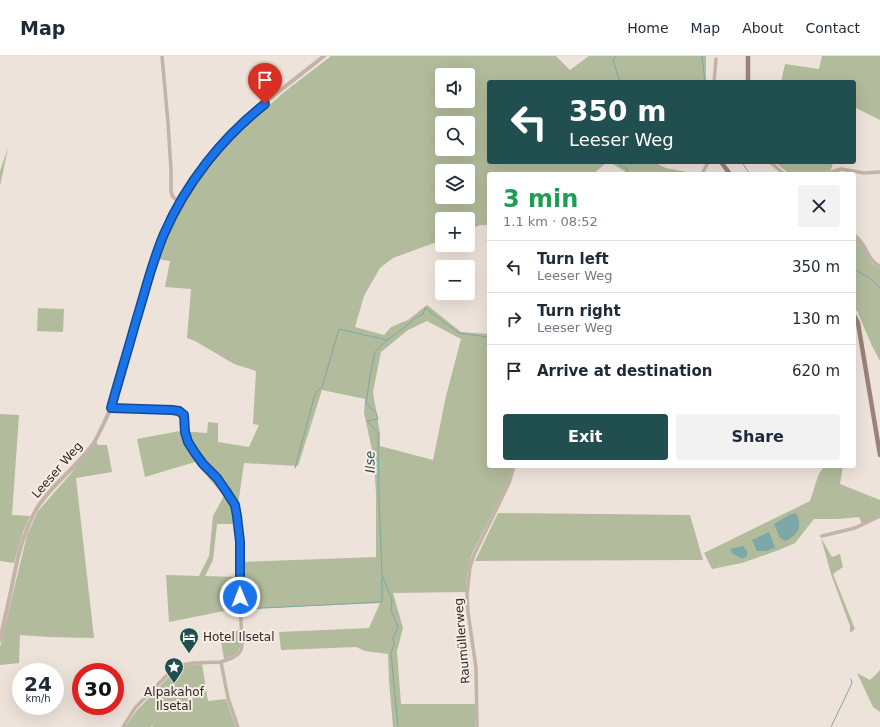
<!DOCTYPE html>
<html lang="en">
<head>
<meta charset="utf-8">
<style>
	body { margin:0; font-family:"DejaVu Sans",sans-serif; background:#f2f2f3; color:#1f2937; height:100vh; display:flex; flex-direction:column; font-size:15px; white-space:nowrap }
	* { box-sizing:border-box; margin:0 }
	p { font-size:13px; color:#747a83 }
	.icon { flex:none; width:22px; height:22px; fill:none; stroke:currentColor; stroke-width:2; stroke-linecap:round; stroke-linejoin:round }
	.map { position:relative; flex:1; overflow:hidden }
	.panel { position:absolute; left:487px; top:116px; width:369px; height:296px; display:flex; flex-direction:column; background:#fff; border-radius:4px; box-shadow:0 4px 16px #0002 }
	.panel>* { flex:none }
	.guide { position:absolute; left:487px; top:24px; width:369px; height:84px; border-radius:4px; box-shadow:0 4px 16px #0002; background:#214e4e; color:#fff; overflow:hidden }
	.fabs { position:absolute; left:435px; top:12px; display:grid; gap:8px }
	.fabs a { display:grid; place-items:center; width:40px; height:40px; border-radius:4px; background:#fff; box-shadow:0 4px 16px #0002; font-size:20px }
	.speed { position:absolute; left:12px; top:607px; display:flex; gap:8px; font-size:20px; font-weight:700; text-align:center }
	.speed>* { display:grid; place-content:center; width:52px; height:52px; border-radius:50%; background:#fff; box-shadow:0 4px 16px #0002; line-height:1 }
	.speed small { font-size:10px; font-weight:400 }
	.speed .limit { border:6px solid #d22; background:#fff; color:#111 }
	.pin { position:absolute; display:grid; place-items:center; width:34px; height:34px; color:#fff; margin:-41px -17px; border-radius:50% 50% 50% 0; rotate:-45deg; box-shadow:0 0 4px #0007 }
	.pin .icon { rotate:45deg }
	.me { position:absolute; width:44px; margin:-22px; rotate:359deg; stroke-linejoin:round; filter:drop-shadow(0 0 3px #0008) }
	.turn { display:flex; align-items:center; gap:14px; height:84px; padding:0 16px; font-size:18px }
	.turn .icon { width:52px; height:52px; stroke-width:2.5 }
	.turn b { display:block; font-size:28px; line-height:34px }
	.round { display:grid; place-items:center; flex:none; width:42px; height:42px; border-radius:4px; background:#f2f2f3 }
	.overview { display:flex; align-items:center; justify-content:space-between; height:68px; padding:0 16px }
	h1 { font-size:24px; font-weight:700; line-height:30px; color:#1e9e55 }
	.cta { display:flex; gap:8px; margin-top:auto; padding:8px 16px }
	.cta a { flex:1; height:46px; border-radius:4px; background:#214e4e; color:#fff; font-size:16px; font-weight:700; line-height:46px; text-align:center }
	.cta a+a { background:#f2f2f3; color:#1f2937 }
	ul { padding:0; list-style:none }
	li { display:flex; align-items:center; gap:12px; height:52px; padding:0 16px; border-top:1px solid #e0e1e3 }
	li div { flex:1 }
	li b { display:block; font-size:15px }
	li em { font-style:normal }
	header { display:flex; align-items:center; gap:24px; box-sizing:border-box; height:56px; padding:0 20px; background:#fff; border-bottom:1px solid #e0e1e3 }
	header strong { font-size:19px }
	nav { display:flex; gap:22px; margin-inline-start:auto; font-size:14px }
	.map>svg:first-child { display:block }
	.green { fill:#b2bb9b; fill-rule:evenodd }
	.water { fill:#7ca8a7 }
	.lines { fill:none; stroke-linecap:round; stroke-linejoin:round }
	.stream { stroke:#7ca8a7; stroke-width:1 }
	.minor { stroke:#c4b3a7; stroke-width:3.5 }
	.tertiary { stroke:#c4b3a7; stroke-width:4 }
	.secondary { stroke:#988279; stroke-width:4.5 }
	.route-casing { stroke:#114b97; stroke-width:10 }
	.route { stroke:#1a73e8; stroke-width:7 }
	.labels { text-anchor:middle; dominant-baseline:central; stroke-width:4; stroke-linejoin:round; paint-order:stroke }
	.street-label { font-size:12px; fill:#322927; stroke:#f6ede5 }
	.poi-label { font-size:12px; fill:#322927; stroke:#f6ede5; text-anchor:start }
	.water-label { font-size:13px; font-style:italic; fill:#214e4e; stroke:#f6ede5 }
</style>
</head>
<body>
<header>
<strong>Map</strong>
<nav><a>Home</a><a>Map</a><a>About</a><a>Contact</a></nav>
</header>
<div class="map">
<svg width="880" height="671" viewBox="0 0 880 671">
	<rect width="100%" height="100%" fill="#eee3da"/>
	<path class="green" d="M331 0H556L570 14 589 0H706V26H489V106H607L593 118H489V169H480L468 174V163H442V184L393 202 380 212 364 240 355 271 384 279 391 271 408 264 427 249 461 276 488 278 489 277V410H513L510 422 472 498C468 511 466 523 466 536L393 537 403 572 397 595 401 648H475V671H393L389 625 388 598 365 595 356 591 281 594 279 576 369 572 380 547 241 553V506L376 501V438L374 403 364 357 365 343 322 334 298 410 244 407 238 449 237 468H217L213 504 205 520 238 521 239 552 169 566 166 519 199 520 209 500 213 460 224 440 195 406 145 421 137 383 180 375 207 377 208 366 218 367V386L249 391 259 369 253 368 256 315 234 308 195 285 187 282 191 233 165 231 170 205 157 203 162 189 184 147 215 101 234 81 283 37ZM442 19H468V45H442ZM442 67H468V93H442ZM442 115H468V141H442ZM427 265 461 283 446 340 433 404 380 390V378L373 336 381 296 408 274Z
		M822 0H880V64L854 51V26H781L785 8 819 13Z
		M8 92 0 130V115Z
		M609 106H653L666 112 698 118H624L626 116Z
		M775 106H833L831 114 821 118H789Z
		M854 181C857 183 859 185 862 188 869 199 866 205 880 212V305L872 290 857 255 854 253Z
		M38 252 64 253 63 276 37 275Z
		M0 358 19 359 12 459 30 460 23 476 14 507 0 505Z
		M96 386 98 389H107L112 416 76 422 94 582 48 581 20 579 19 607 0 609V591L27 479 38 455 68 421Z
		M824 410H843L840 428 880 444V459L862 468 859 461 838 463H814L795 487 779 494 742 507 712 513 704 497 810 445 818 420Z
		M498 457 690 459 703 504 475 505Z
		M821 482 832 501 840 498 843 511 833 518 855 573 850 577V570L831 518Z
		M240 574C241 591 243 597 224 603L220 579Z
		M202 608 208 645 226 643 236 671H153L152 670 150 671H125L137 654 147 644 177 612 186 610Z
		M880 614V656L873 651 857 617 870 624Z"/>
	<path class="water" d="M796 457C803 471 798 478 786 485L780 482 774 468 789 459Z
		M769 476 775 491 768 495H757L752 484Z
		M743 490 747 495V500L742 503 732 497 730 493Z"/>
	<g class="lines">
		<path class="stream" d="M616 0 613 4 620 26
			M702 0 705 26
			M612 106 619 108 627 113 628 118
			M743 106V108L750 118
			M854 213 871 223 880 232
			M295 412 314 342 317 335 322 331 339 273 387 284
			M245 553 382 546V522
			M398 671 391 597 394 588 393 582 398 571 391 554 392 544 382 519 379 444 378 377 367 365 378 363 376 356 366 348 370 320 375 296 386 285 400 275 414 263 423 258 425 252H426L430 256 459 277 487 281 489 279
			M831 671 852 627 851 623"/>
		<path class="minor" d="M162 0 168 67 171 114V136L173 141 180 147
			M714 26 716 3
			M770 106 784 118
			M702 118 708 106
			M826 118 841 113 864 117 880 116
			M854 179C868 188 866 204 880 210
			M111 352 179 355 184 359 185 376 188 386 195 397 203 408 217 422 226 435 235 449 237 460 240 486V541L242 589 241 594 238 598 232 602 221 606 194 607 176 610 135 652 123 671
			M822 480 855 472 880 460
			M221 606 228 642 238 671
			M477 671 476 612 468 556 467 538 470 511 474 499 509 427 514 410"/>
		<path class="tertiary" d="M0 584C4 566 8 548 12 530 17 503 23 476 37 452 52 428 77 411 93 388 100 377 105 364 111 352 120 321 129 290 138 259 146 232 153 204 164 178 180 142 204 107 231 78 259 49 293 25 324 0"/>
		<path class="secondary" d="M748 0V26
			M721 106 730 118
			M854 259 858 267 880 399"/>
	</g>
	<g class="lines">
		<g class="route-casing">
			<path id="route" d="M240 541V486L237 460 235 449 226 435 217 422 203 408 195 397 188 386 185 376 184 359 179 355 172 354 111 352C119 323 128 294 136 265 145 236 152 206 164 178 186 127 222 82 265 48"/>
		</g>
		<use href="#route" class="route"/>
	</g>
	<defs>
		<g id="hotel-pin" transform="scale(1)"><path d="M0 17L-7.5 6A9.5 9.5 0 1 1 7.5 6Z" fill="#214e4e" stroke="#f6ede5"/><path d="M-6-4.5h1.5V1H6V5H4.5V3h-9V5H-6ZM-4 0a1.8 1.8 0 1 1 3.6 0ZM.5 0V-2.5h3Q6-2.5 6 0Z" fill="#fff"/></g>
		<g id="sight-pin" transform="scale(1)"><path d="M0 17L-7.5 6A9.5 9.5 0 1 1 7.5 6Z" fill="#214e4e" stroke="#f6ede5"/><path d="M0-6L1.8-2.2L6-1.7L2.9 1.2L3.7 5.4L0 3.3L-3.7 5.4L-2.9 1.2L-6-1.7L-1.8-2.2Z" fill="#fff"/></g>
	</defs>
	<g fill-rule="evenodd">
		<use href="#hotel-pin" x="189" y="581"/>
		<use href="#sight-pin" x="174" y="611"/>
	</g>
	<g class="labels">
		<g class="street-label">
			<text transform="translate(57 414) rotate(-49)">Leeser Weg</text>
			<text transform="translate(462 585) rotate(-95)">Raumüllerweg</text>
		</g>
		<g class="poi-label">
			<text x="203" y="581">Hotel Ilsetal</text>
			<text x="174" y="636" text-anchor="middle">Alpakahof<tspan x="174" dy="14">Ilsetal</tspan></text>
		</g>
		<g class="water-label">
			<text transform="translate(370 406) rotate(-91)">Ilse</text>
		</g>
	</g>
</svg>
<div class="fabs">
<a><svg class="icon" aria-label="sound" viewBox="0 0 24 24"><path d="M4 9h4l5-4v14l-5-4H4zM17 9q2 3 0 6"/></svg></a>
<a><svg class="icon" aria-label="search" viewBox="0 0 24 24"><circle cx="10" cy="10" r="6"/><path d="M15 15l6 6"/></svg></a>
<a><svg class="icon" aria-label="layers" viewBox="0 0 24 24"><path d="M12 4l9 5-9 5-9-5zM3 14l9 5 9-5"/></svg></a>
<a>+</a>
<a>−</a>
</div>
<div class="speed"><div>24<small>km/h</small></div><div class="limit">30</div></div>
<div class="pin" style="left:265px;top:48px;background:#d93025"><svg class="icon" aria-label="arrive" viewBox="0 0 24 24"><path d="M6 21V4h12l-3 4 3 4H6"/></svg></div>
<svg class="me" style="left:240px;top:541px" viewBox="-20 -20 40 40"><circle r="17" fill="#1a73e8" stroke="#fff" stroke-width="3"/><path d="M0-11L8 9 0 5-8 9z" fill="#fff"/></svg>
<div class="guide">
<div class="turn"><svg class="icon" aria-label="left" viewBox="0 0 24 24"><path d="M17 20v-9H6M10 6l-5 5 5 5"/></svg><div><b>350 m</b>Leeser Weg</div></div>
</div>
<section class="panel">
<div class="overview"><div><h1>3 min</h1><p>1.1 km · 08:52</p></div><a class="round"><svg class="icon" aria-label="close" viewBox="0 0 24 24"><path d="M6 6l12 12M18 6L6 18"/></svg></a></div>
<ul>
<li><svg class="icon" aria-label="left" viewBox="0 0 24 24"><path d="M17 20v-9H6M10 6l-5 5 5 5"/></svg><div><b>Turn left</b><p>Leeser Weg</p></div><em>350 m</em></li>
<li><svg class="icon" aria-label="right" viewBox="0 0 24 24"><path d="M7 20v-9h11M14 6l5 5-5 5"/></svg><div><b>Turn right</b><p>Leeser Weg</p></div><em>130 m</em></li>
<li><svg class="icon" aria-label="arrive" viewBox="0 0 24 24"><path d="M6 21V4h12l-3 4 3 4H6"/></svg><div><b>Arrive at destination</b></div><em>620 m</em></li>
</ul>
<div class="cta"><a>Exit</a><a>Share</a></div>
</section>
</div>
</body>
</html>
